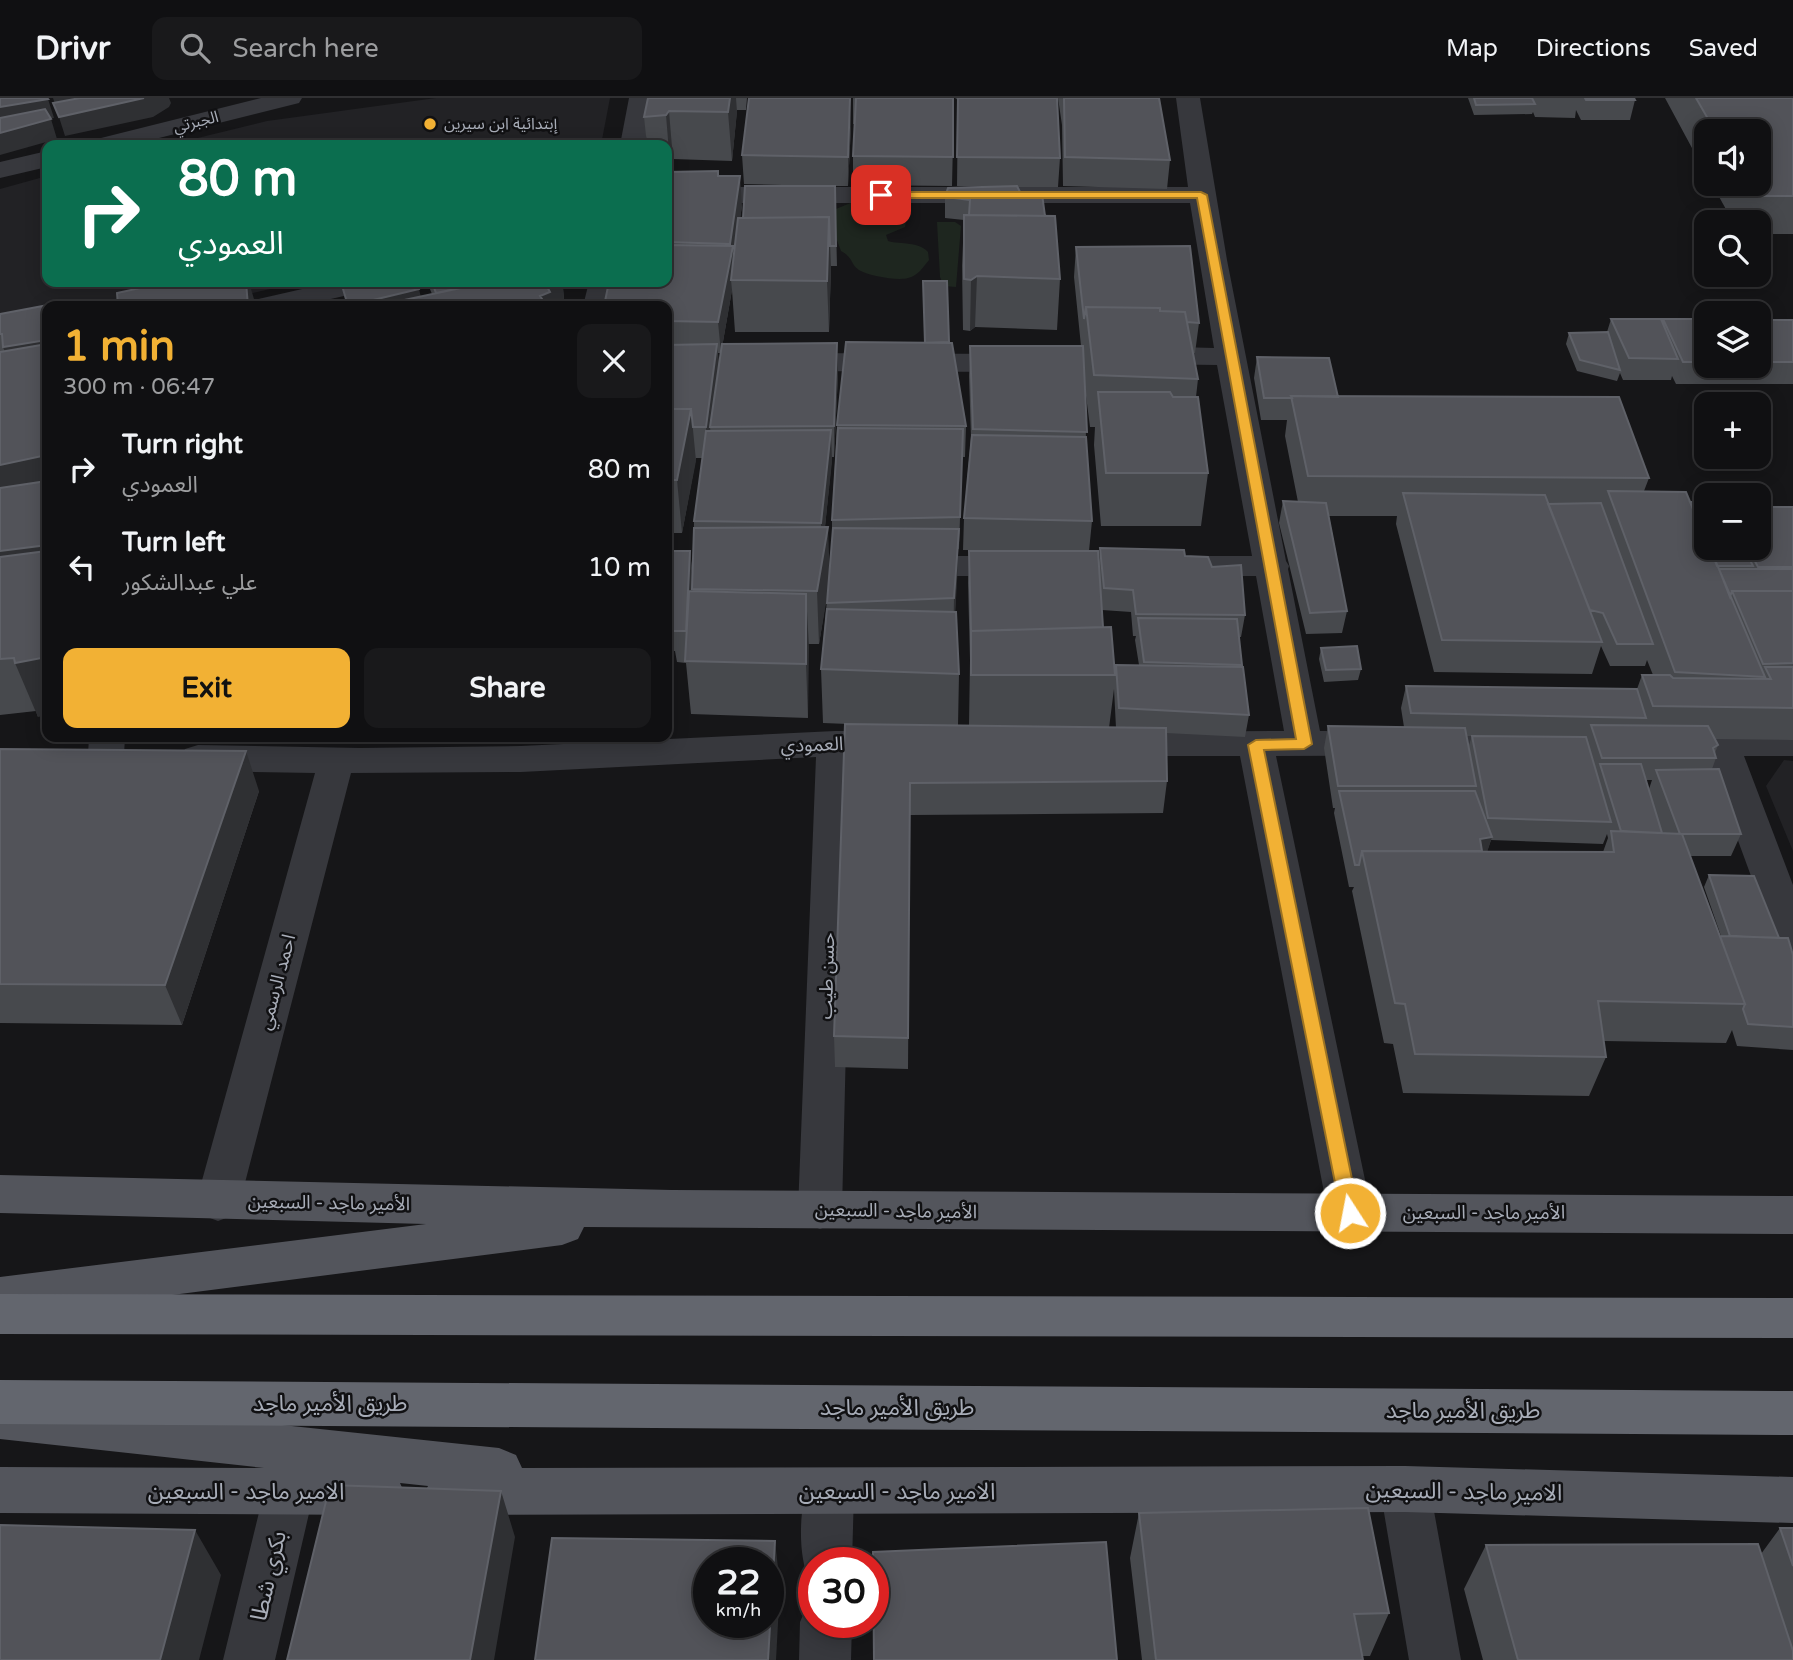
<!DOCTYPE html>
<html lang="en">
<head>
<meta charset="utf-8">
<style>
	body { margin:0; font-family:"Varela Round","Noto Sans Arabic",sans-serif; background:#19191b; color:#f1f3f6; height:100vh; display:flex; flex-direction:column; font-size:26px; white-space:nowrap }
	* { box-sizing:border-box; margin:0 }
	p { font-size:23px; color:#9c9d9f }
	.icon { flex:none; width:38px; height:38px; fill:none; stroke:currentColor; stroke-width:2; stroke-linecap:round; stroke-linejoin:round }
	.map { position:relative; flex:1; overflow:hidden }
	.sheet { position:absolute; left:42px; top:203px; width:630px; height:441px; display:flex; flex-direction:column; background:#101012; border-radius:14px; box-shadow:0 4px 18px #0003,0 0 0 2px #303032 }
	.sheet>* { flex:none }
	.hud { position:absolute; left:42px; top:42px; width:630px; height:147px; border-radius:14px; box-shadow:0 4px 18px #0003,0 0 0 2px #303032; background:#0b6e4f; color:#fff; overflow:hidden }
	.tools { position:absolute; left:1694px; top:21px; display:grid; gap:14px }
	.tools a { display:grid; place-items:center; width:77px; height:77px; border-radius:14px; background:#101012; box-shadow:0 4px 18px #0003,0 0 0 2px #303032; font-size:35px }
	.speed { position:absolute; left:693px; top:1449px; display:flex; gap:14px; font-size:35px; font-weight:700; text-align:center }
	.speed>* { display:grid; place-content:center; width:91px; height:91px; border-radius:50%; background:#101012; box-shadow:0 4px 18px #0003,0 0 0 2px #303032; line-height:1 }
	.speed small { font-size:18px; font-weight:400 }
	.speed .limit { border:10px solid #d22; background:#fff; color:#111 }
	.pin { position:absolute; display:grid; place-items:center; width:60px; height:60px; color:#fff; margin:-30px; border-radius:14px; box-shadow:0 4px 10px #0006 }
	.me { position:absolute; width:77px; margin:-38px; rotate:349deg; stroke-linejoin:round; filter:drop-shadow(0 0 5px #0008) }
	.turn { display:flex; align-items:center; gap:24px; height:147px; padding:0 21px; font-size:32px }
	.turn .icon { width:91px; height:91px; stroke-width:2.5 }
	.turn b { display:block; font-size:49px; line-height:60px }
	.round { display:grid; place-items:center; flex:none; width:74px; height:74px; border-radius:14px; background:#19191b }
	.headline { display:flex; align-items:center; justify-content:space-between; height:119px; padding:0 21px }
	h1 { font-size:42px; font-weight:700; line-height:52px; color:#f2b134 }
	.primary-button { display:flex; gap:14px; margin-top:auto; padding:14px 21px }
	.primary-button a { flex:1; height:80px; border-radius:14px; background:#f2b134; color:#111; font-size:28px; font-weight:700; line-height:80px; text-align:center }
	.primary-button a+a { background:#19191b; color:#f1f3f6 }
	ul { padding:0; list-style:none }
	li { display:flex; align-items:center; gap:21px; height:98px; padding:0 21px }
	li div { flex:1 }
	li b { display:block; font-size:26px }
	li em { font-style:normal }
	header { display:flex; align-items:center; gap:42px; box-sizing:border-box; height:98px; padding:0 35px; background:#101012; border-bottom:2px solid #303032 }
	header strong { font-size:33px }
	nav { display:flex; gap:38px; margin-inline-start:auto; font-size:24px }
	.search { width:490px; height:63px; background:#19191b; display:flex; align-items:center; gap:18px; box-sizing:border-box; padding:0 24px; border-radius:14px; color:#9c9d9f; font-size:26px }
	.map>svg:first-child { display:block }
	.built { fill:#222225 }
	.green { fill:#1e261f }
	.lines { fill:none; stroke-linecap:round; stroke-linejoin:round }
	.street { fill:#37383d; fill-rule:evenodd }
	.primary { fill:#53555c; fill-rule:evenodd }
	.highway { fill:#63666e; fill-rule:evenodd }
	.wall { fill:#47494d; fill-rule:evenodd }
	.shaded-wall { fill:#2f3033 }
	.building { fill:#525359; stroke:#5f6168; stroke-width:2; fill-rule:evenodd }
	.route { fill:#f2b134; stroke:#9d7322; stroke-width:2 }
	.poi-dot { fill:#f2b134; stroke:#111113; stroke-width:2.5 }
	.labels { text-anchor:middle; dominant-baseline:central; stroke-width:5; stroke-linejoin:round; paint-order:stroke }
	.far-street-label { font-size:16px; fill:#a8adb8; stroke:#111113 }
	.far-poi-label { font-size:16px; fill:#a8adb8; stroke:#111113; text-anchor:start }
	.street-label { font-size:19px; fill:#a8adb8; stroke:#111113 }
	.near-street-label { font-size:23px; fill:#a8adb8; stroke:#111113 }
</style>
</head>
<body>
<header>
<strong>Drivr</strong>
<div class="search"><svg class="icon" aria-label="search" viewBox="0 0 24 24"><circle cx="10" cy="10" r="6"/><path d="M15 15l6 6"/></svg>Search here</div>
<nav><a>Map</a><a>Directions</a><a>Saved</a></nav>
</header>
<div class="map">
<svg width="1793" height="1562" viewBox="0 0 1793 1562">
	<rect width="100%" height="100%" fill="#161618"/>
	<path class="built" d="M436 0H610L601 47H169L267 23Z
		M47 78V184H300L198 208H47L0 225V91Z
		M1784 662 1793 663V753L1766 688Z"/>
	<path class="green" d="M853 104C878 105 891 100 906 123L905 129 886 137 888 143C902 147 918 143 928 154L929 162C923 169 918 178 908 180 898 183 869 178 859 172 850 166 854 160 841 153L829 121 836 111Z
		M937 124H955L961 128 956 189 944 188 940 179Z"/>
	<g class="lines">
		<path class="street" d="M261 0H302L299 5 131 47H89L93 42Z
			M629 0H653L645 47H620Z
			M1176 0H1200L1227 162 1286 463 1289 468 1288 471 1320 633H1523L1536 636 1541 645 1536 654 1523 657 1276 658 1372 1115 1366 1128 1350 1134 1334 1128 1328 1115 1240 658H1115L1102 655 1097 646 1102 637 1115 634 1284 633 1256 478H1159L1147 475 1143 468 1147 461 1159 458H1252L1217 267 1141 266 1131 263 1126 257 1131 251 1141 248 1214 250 1190 105H667V89H1188Z
			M47 53V69L0 80V64Z
			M333 184H383L379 190 300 208H250L254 202Z
			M589 184H617L611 208H583Z
			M785 255 1022 256 1032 259 1037 265 1032 271 1022 274 785 273 775 270 770 264 775 258Z
			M907 458H1022L1034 461 1038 468 1034 475 1022 478H907L895 475 891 468 895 461Z
			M835 633H897L910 636 915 645 910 654 897 657 853 658 842 1112 836 1125 820 1131 804 1125 798 1112 816 659 521 674 351 675 240 1104 234 1117 218 1123 202 1117 196 1104 315 675 198 673 185 669 180 660 185 651 198 647 360 650 521 648Z
			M1664 633 1793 634V658H1744L1793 787V853L1779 848 1773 838 1707 658 1664 657 1651 654 1646 645 1651 636Z
			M89 639H125L124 657 119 666 106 669 93 666 88 657Z
			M1405 1368 1423 1375 1430 1391 1461 1562H1409L1380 1391 1387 1375Z
			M289 1371 307 1378 314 1394 275 1562H223L264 1394 271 1378Z
			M829 1371 847 1378 854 1394 852 1465H814V1484L809 1482C797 1455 799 1405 811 1378Z
			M814 1503V1524H852L851 1562H799L800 1524 808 1506Z"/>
		<path class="primary" d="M0 1077 672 1092 1793 1098V1136L584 1129 578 1141 562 1147 0 1219V1179L426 1126 0 1115Z
			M0 1297 499 1350 516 1357 522 1370 1405 1368 1793 1379V1425L1405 1414 450 1417 432 1410 425 1394 428 1388 400 1385 404 1394 397 1410 379 1417 0 1415V1369L264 1370 0 1341Z"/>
		<path class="highway" d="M0 1196 1793 1200V1240L0 1236Z
			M0 1282 1793 1293V1337L0 1326Z"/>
	</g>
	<path class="wall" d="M648 0H747L746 12H737L732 63 673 61 670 66H667V47H647L644 19Z
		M853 0H954L952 88 853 87V58L855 26H853Z
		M955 0H1057L1060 60 1058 89H1017L1021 96 1045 118 1060 181 1057 232 975 229 970 233 963 232 962 168 964 122 945 120V99L995 89 957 88 958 2Z
		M1058 0H1159L1170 62 1167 91 1063 88 1062 27Z
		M1468 0H1634L1635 2 1630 22H1581L1576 12 1575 20 1535 19 1533 14 1532 16 1474 17Z
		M1665 0H1793V136H1759V124H1733L1712 86H1759V33H1706V76Z
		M851 28 848 88H835L837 168H831L829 234H735L732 192 721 255H718L719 269 838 276 834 359H832L825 429 829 476 832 439V422L837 327 925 245 947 183 949 245 966 328 965 359H962L959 451H958L955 514 959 576 958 628H969L970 562 968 485 969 453H1031L963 452 964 420 971 339 969 278 970 248H1081L1074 179 1076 149 1199 225 1195 255H1193L1198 281 1196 299 1208 375 1201 428H1101L1094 347 1095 329H1090L1085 290 1086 342 1092 423 1089 453 1099 464 1100 450 1185 458 1212 469 1245 517 1241 539H1238L1241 569 1249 617 1245 639 1166 635 1167 683 1163 715 910 717 908 971 835 969 834 938 873 627 823 625 821 571 828 490 819 546H808V620L691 616 686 565 677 564 675 553H673L667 601V453H690L693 480 694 423 703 360H696L682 435H667V74L718 78 742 108 740 120H743L822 88 744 86 742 57ZM1102 512 1131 514 1133 538H1136L1135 542 1139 567H1116L1115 575 1103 529ZM1114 591 1116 630H1109Z
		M341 184 421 198 432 196 427 184H564L563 190 564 202 559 208H347Z
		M59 205 38 619 36 613 0 617V216Z
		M1611 221 1662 223 1663 221H1706V268H1759V222H1793V286H1676L1672 278 1671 282H1623L1620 275 1617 283 1577 273 1566 246 1569 235 1607 234Z
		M1257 259 1338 299 1649 380 1644 393 1706 450H1759L1793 409V642L1715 641 1718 647 1715 655 1716 660 1712 671 1741 736 1731 758H1690L1720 838H1721L1704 789 1709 777 1779 840 1793 857V952L1737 948 1732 932 1726 945 1604 943 1606 959 1589 998 1403 995 1393 946 1384 945 1352 793 1354 789H1349L1334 715 1335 710H1333L1324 650 1328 628 1404 629 1401 610 1406 588 1637 591 1642 577H1653L1647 562 1645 568H1610L1601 548 1592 576 1434 574 1396 426 1397 418H1329L1347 513 1342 535 1306 536 1279 425 1283 403 1298 404 1285 338 1287 322H1261L1254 280ZM1466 638H1472L1468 650ZM1646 682H1652L1649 691ZM1607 736 1608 740 1603 754 1487 753 1491 742 1603 746Z
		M1321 550 1361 571 1358 582 1324 584 1319 561Z
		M0 651 259 693 182 927 0 925Z
		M1139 1415 1389 1515 1370 1558H1362L1363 1562H1142L1130 1460Z
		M1780 1430H1793V1562H1483L1464 1491 1486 1447 1761 1456Z"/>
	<path class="shaded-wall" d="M53 0H79L55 6Z
		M81 0H169L171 5 169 9 153 19 65 38 59 19Z
		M730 0H736L737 14 732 63 728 14Z
		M850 0 851 28 848 88V59Z
		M48 1 54 20 0 31V9Z
		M669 13 673 61 670 66 666 17Z
		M51 21 57 41 0 57V35Z
		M740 78 742 108 734 163 731 182 732 192 721 255 718 224 731 159 730 146Z
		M829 119 831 169 829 234 827 183Z
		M977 178 975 229 970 233 971 182Z
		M246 184H249L256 208H248Z
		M548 184H564L563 190 564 202 559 208H452Z
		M419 191 423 208H351Z
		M47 242V297L22 301 3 249Z
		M837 245 838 276 834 359V328Z
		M717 246 719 277 710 329 711 340 708 360 706 329Z
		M691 311 696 363 682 435 677 382Z
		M831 332 832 364 822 456 821 425Z
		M47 357V414L0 405V367Z
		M828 429 830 482 819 546 817 493Z
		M959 431 957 484 953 554 954 500Z
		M47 447V503L0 499V453Z
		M690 453 693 485 689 565 686 533Z
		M806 496 809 549 808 620 806 566Z
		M667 500 673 554 667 601Z
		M47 559V617L38 619 15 565Z
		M246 653 259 693 182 927 165 887Z
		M1492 739 1485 761 1482 762 1480 741Z
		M501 1393 515 1439 494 1562H470Z
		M195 1432 221 1477 199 1562H160Z
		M775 1443 780 1488 776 1562H768Z"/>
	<path class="building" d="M0 0H47L48 1 0 9Z
		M80 0H144L59 19 53 5Z
		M648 0H730L728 14 669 13 666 17 644 19Z
		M749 0H850L848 59 742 57Z
		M856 0H953V59L853 58Z
		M958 0H1057L1060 60 957 59Z
		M1064 0H1159L1170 62 1065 59Z
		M1474 0H1532L1535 6 1476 7Z
		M1585 0H1634L1635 2H1586Z
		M1696 0H1793V98H1752L1745 86H1759V33H1715Z
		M45 11 51 21 0 35V20Z
		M718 73V78H740L730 146 667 144V74Z
		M745 88H835L836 148H830L829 119 743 120Z
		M1017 88 1021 96H1042L1045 118 969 117 970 102 945 99 948 90Z
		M964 117 1055 118 1060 181 977 178 971 182 964 181Z
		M829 119 827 183 731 182 738 120Z
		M667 147 733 148 718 224 667 223V208H604L609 184H667Z
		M1190 148 1199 225 1187 224 1185 214 1160 213V210L1086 209 1084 221 1076 149Z
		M923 183H947L949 244 925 245Z
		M168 184H246L248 208H118L117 195Z
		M341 184H417L419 191 348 208Z
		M432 184H489L436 195Z
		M489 184H548L545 185 550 194 540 198 547 208H376Z
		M59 205 60 208H47V242L3 249 2 236H0V216Z
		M1086 209 1160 210V213L1185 214 1198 281 1094 277Z
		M1611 221H1661L1678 261 1629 260Z
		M1663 221H1706V264H1683Z
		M1759 222H1793V264H1759Z
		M1608 234 1620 272 1580 262 1569 235Z
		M846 244 952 245 966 328 837 327Z
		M837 245 834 328 710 329 722 246Z
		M47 246V357L0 367V254Z
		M717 246 706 329H693L691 311H667V247Z
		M970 248H1083L1087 334 973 331Z
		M1257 259 1329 260 1338 299 1291 298 1292 300H1264Z
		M1098 294H1170L1173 299H1198L1208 375H1106Z
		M1291 298 1619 299 1649 380 1308 378Z
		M667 311H691L677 382H667Z
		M838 330 963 331 960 419 832 422Z
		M831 332 821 425 694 423 706 333Z
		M972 337 1086 339 1092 423 964 420Z
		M47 383V447L0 453V390Z
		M1608 393 1686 394 1706 442V450H1710L1765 579 1675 574Z
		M1403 395 1545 397 1602 544 1442 542Z
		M1283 403 1326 405 1347 513 1310 515Z
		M1690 404H1706V442Z
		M1601 405 1653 546H1617L1603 515 1590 512 1548 406Z
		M1759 409H1793V469H1758L1748 450H1759Z
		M828 429 817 493 692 491 694 430Z
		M833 430 959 431 954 500 827 505Z
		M1100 450 1184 452 1185 458 1208 459 1212 469 1241 467 1245 517 1136 516 1133 492 1104 490Z
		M1710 450H1744L1753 468H1717Z
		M47 453V559L15 565 14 560 0 561V459Z
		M667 453H690L686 533H673L672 521H669L667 500Z
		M969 453H1098L1103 529 971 533Z
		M1719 471H1793V493H1732L1730 499Z
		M689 493 806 496V566L685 563Z
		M1732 493H1793V565L1763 566Z
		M827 511 956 514 959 576 821 571Z
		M1138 520 1237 521 1242 567 1144 564Z
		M1111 529 1115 577H971V533Z
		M1357 548 1361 571 1326 572 1321 550Z
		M1116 567 1243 569 1249 617 1119 610Z
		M1765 569H1793V610L1653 608 1642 577H1670L1673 580 1771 581Z
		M1406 588 1637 591 1646 620 1411 615Z
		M845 626 1166 630 1167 683 910 685 908 940 834 938Z
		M1591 627 1708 628 1718 647 1713 650 1716 660H1602Z
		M1328 628 1465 630 1476 688H1338Z
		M1472 638 1586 639 1611 724 1488 720Z
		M0 651 246 653 165 887 0 886Z
		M1600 666H1641L1662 735 1621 733Z
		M1719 671 1741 736H1680L1656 672Z
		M1339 693H1475L1492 739 1480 741 1482 753H1362L1359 767H1355Z
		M1611 733 1682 736 1745 906 1598 903 1606 959 1415 956 1405 906 1395 905 1362 753 1614 754Z
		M1709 777 1754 778 1779 840 1730 838Z
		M1720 838 1788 840 1793 857V929L1748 926 1743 911 1745 906Z
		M330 1387 501 1393 470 1562H287Z
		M1368 1410 1389 1515 1354 1516 1363 1562H1156L1139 1415Z
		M0 1427 195 1432 160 1562H0Z
		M1780 1430H1793V1468Z
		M552 1440 775 1443 768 1562H535ZM709 1465H768V1524H709Z
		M1106 1444 1117 1562H874L873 1454Z
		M1758 1446 1793 1553V1562H1518L1486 1447Z"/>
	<path class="route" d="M877 94H1201L1207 97 1312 646 1304 651 1264 652 1359 1115 1356 1120 1350 1123 1343 1120 1341 1115 1248 647 1256 642 1296 641 1197 100H881L877 99Z"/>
	<circle class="poi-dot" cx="430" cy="26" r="7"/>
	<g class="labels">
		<g class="far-street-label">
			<text transform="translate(196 24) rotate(-14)">الجبرتي</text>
		</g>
		<g class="far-poi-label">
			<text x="444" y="26">إبتدائية ابن سيرين</text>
		</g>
		<g class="street-label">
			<text transform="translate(812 647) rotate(-2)">العمودي</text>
			<text transform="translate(827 878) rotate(-88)">حسن طيب</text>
			<text transform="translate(277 884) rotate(-75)">احمد الرسمي</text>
			<text transform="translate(329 1105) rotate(1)">الأمير ماجد - السبعين</text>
			<text transform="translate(896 1113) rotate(1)">الأمير ماجد - السبعين</text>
			<text x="1484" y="1115">الأمير ماجد - السبعين</text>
		</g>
		<g class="near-street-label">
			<text x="330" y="1306">طريق الأمير ماجد</text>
			<text x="897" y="1310">طريق الأمير ماجد</text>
			<text x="1463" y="1313">طريق الأمير ماجد</text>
			<text x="246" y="1394">الامير ماجد - السبعين</text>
			<text x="897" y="1394">الامير ماجد - السبعين</text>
			<text transform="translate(1464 1394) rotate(1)">الامير ماجد - السبعين</text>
			<text transform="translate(269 1478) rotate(-77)">بكري شطا</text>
		</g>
	</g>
</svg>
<div class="tools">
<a><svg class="icon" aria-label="sound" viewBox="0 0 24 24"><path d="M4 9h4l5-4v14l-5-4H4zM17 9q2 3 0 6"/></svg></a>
<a><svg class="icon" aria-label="search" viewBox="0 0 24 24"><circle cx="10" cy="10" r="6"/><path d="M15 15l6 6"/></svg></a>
<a><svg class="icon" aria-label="layers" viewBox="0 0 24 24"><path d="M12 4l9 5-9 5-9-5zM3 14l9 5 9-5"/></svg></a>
<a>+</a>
<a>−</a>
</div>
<div class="speed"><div>22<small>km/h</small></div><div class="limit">30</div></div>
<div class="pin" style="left:881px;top:97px;background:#d93025"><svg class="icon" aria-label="arrive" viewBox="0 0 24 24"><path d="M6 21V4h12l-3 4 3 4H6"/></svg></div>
<svg class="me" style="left:1350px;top:1115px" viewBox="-20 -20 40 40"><circle r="17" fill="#f2b134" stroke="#fff" stroke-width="3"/><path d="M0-11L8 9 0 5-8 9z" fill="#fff"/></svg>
<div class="hud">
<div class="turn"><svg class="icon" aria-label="right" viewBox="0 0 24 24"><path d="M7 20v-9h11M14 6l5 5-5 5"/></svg><div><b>80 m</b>العمودي</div></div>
</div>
<section class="sheet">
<div class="headline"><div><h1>1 min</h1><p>300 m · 06:47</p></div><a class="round"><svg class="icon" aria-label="close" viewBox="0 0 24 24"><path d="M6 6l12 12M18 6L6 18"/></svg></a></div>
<ul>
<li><svg class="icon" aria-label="right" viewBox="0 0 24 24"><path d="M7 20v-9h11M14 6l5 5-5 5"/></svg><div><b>Turn right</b><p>العمودي</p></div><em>80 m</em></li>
<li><svg class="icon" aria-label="left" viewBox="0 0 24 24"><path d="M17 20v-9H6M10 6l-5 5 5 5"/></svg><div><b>Turn left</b><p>علي عبدالشكور</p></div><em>10 m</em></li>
</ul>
<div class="primary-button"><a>Exit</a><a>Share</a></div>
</section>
</div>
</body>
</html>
